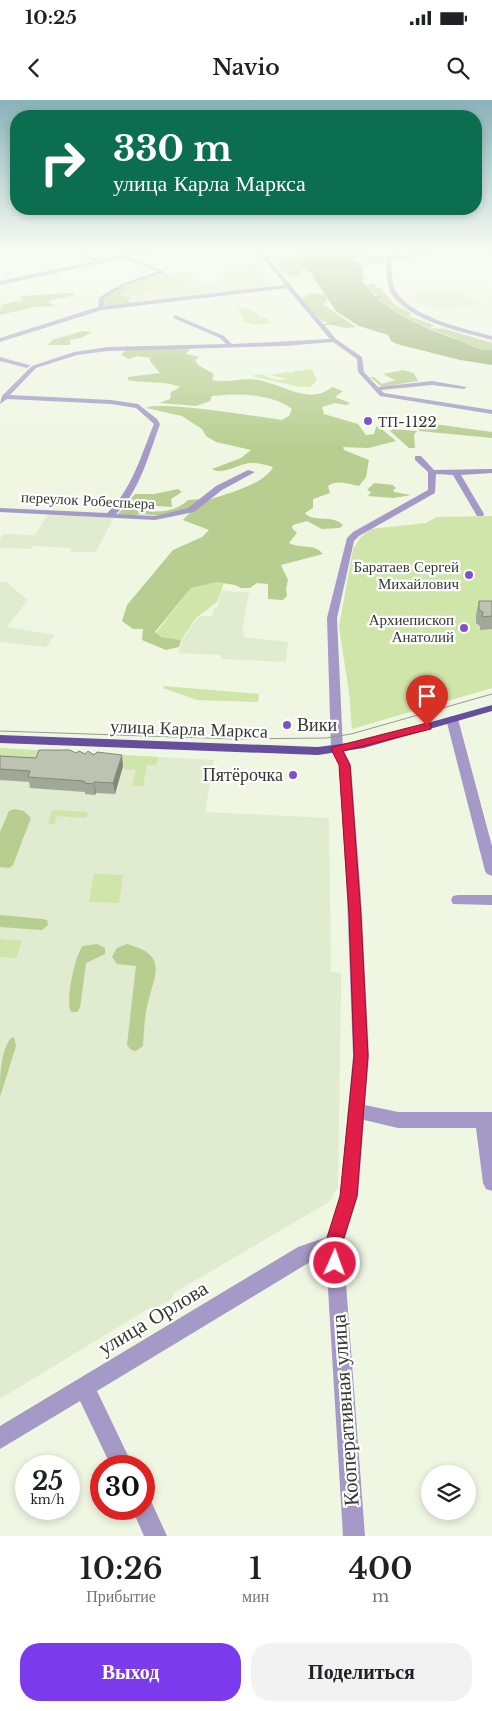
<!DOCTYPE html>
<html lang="ru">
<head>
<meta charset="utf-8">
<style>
	body { margin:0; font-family:"Libre Baskerville",serif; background:#f2f2f2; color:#202124; height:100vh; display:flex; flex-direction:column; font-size:19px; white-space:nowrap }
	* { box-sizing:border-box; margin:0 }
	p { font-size:16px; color:#757577 }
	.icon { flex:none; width:28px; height:28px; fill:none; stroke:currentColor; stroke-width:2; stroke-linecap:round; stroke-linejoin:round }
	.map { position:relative; height:1436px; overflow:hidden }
	.details { display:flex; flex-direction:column; background:#fff; flex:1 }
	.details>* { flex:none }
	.top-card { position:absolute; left:10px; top:10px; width:472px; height:105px; border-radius:20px; box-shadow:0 2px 8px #0003; background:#0b6e4f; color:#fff; overflow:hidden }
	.controls { position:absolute; left:421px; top:1365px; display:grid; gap:10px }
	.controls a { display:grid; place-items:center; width:55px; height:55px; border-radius:50%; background:#fff; box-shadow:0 2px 8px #0003; font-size:25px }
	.speed { position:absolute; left:15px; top:1355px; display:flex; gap:10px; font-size:25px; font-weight:700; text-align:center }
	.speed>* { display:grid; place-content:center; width:65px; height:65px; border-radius:50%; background:#fff; box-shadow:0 2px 8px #0003; line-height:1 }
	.speed small { font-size:12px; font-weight:400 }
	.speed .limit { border:8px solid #d22; background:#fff; color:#111 }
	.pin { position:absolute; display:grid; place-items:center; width:42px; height:42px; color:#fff; margin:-51px -21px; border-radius:50% 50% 50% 0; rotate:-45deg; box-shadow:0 0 5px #0007 }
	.pin .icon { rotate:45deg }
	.me { position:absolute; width:55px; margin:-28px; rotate:2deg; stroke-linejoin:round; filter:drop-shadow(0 0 4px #0008) }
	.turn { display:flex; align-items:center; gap:18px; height:105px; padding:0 20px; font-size:22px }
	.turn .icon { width:65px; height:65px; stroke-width:2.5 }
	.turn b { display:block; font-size:35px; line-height:42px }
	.eta { display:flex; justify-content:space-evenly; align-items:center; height:85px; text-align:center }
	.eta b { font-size:30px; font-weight:600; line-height:35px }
	.button { display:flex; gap:10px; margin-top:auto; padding:10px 20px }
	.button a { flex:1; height:58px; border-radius:20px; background:#7c3aed; color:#fff; font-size:20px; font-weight:600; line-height:58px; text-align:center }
	.button a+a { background:#f2f2f2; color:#202124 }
	.status { display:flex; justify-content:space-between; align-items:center; height:35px; padding:0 25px; background:#fff; direction:ltr }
	.status svg { height:14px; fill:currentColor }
	header { display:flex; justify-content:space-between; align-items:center; height:65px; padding:0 20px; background:#fff; font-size:22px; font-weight:600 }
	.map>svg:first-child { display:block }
	.built { fill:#e0ebd0 }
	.green { fill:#cfe5a9 }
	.forest { fill:#b7ce90 }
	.water { fill:#9aaf73 }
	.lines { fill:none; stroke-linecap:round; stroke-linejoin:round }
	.stream { stroke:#9aaf73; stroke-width:1 }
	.minor { fill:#a59ac7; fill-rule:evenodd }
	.major { fill:#674e9d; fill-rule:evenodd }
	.tram { stroke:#949a8c; stroke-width:1 }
	.wall { fill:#a2a897 }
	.shaded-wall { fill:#84887b }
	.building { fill:#bcc3b0; stroke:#84887b }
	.route { fill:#e11d48; stroke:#92132f }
	.poi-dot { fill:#7e52cb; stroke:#fff; stroke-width:2 }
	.labels { text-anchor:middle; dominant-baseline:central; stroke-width:4.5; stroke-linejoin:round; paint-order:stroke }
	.far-poi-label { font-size:15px; fill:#353830; stroke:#fff; text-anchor:end }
	.far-street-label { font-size:15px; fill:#353830; stroke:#fff }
	.poi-label { font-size:18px; fill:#353830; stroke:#fff; text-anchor:start }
	.street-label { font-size:18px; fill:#353830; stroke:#fff }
	.near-street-label { font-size:21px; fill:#353830; stroke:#fff }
</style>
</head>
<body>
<div class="status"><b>10:25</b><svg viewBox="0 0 49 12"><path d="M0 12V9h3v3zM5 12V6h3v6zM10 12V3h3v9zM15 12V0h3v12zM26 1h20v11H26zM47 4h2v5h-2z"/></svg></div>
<header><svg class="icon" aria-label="back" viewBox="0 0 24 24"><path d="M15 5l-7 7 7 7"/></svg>Navio<svg class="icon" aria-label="search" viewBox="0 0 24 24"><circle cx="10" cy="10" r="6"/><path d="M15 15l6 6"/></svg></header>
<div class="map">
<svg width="492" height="1436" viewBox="0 0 492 1436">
	<rect width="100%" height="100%" fill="#eff7e3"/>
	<path class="built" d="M259 163 278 186 128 204 106 199 128 185 151 176 194 171 202 182 220 181 217 172 237 170 233 167 243 166V164Z
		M451 190 483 204 438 211 411 198 412 195Z
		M48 414 114 417 96 452H70L72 448 33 446 31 449 0 448V439L3 434 35 435Z
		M0 482H6L28 500 7 527 55 535 46 547 0 542Z
		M221 491 249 492 242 532H244L243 537 288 542 286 562 221 559V555L178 553 182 540 197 519 201 516H212L214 508H217Z
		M0 648 214 660 205 712 329 718 331 872 341 873V892L338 1087 329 1102 174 1193 171 1199 153 1210 151 1207 0 1299Z"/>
	<path class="green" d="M169 174 171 176 168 178 172 177 184 186 129 195 132 199H123L120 195 131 189 128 185 151 176Z
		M236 208 250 209 260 216 256 217 269 219 268 222 272 223 254 225 242 221 244 218 239 215 242 214Z
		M312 269 317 280 310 287H300L251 276 262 274C270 279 280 281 288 279L264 274 271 275 288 272 295 277 290 272Z
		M492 416V588L352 629 349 592 339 527 353 449 360 438 371 429 426 423 437 417Z
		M217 482 224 483 217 502 196 518 181 540 161 537 156 533 191 488Z
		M164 586 259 594 258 602 197 600 163 588Z
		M0 648 158 657 156 665H147L143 686H132L136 670 124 669V666H0Z
		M52 710 88 712 86 718 57 716 54 725 48 723Z
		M94 774 123 775 119 803 89 802Z
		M0 839 22 841 16 858 0 857Z"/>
	<path class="forest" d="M262 149H297L300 155 301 169 299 170 302 172V175C292 181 286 174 278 167L277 165 282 162 267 157Z
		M370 149 392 151 382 158 384 162 372 165 366 161 368 159 361 157 368 155 366 153Z
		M366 184H376L374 186 381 189 396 206 410 212 411 214 409 216 434 225 430 228 445 229 492 243V250C477 251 470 244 456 239 420 224 391 216 366 184Z
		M125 185 132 188 120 195 132 203 104 206 103 200Z
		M72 193 75 195 51 200 48 202 56 206 35 207 0 215V209L3 207 0 205 23 200 20 196Z
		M310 193 326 195 327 201 323 204 356 227C332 231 314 218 302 198Z
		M82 231 92 232 81 238 69 240 71 243 69 245H48L52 240Z
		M191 248 186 254 199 257 195 260 198 265 214 274 212 280C226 284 243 277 258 280 282 284 310 306 332 287L343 291 335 297 350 303 347 305 335 303 322 307 324 314 358 324 366 335 374 334 376 327 378 326 396 341 368 348 343 347 344 350 369 360 366 377 359 386C349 384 336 379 328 386L330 393 313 399V408L305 413C313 423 333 414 343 425L340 428 322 429 307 421 293 425 292 428 297 433 289 443C300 449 315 443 323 454L281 465 288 480 286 489 287 496 283 500 268 499V484L257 483 250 488H241L235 485 217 482 191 488 155 532 161 537 181 540 179 547 166 550 142 540 143 529H133L122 521 127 505 173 450 202 437 209 430 183 420C190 412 202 402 211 399 228 393 265 384 273 367 266 365 259 363 252 363 239 363 223 376 212 369L241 358 251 350 216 342 206 336 202 329 182 316 146 308C158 300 261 317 282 320L289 316 292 309C271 293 237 293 212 296L210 301 196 306 161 303H159L170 299 171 292 180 287C163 280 145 284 128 280V277L160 273 150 261V258L137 256 129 259 121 255 126 250Z
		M403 270 414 273 418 281 382 287 370 277H374L382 284 395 280 383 274Z
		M413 321 492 332V338L419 331Z
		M393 329 417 331 414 335 415 348H409L390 331Z
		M374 383 393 385 396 388 393 390 394 392 411 395 394 398 368 396 371 392 367 390Z
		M178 389 182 392 171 399 172 407 145 405 139 409C155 414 176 412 188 400L201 399 191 409 161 416 142 414 128 416 118 414 135 394H154Z
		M14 709 24 711 31 718 13 765 9 768 0 767V732L9 711Z
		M0 815 43 819 47 820 48 825 42 830 0 827Z
		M97 844 105 848V854L86 863 80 908 77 912H71C65 904 75 853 83 846Z
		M127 844C171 856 153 876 147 907 144 920 144 933 143 946L136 951 131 950 127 945 136 866 117 864 112 857 117 848Z
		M14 937 16 946 0 997C0 978 0 952 11 938Z"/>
	<path class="water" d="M353 149 355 155H368L353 159 363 167 362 173 365 178 361 180 375 196 381 197 378 199C403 219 426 228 455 239 469 243 476 251 492 250V265L460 260 397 244 391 241 388 235 359 226 336 211 310 172 303 169 297 150Z"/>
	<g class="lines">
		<path class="stream" d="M127 199 130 198
			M323 225 344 221"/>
		<path class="minor" d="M65 149H72L101 160 131 154 184 149 129 157 165 172 124 186 104 199V206L285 185 255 149H260L336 239 362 257 364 272 378 287 432 281 467 287 464 289 432 285 381 290 384 293 492 310V314L380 296 358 272 357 259 333 242 284 246 108 251 77 255 36 268 10 295 111 300 138 304 157 319 160 324C149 354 140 391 116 414L155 416 188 408 216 386 248 370 255 372 222 390 194 412 155 420 0 412V408L107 413C132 390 141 355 154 324L136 308 111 304 7 299 0 304 2 296 32 266 74 252 108 247 226 244 220 238 173 218 175 215 224 236 232 244 330 239 287 188 102 210 0 242V238L98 207 99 198C117 184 137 178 158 172L124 158 0 185V181L95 161Z
			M395 149H400L393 158 450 149H463L391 161C392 171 391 183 396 191 410 217 465 229 492 236V240C463 232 404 220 390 191 386 181 387 170 387 160Z
			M0 257 29 265 30 266 27 268 0 261Z
			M415 356H421L434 370 492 369V373L461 375 484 414 483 416H477L453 375 436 374 435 393 359 436 354 441 337 518 343 649 351 665 361 797 369 956 365 1005 398 1012H492V1091L486 1089 483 1083 476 1028H398L364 1020 358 1096 343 1144 365 1436H343L326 1156 310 1162 97 1291 133 1366H111L80 1301 0 1349V1326L298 1147 327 1137 340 1096 353 956 347 797 339 665 331 649 327 518 347 438 353 432 428 390V372L415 360Z
			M452 616 458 619 492 746V776L487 774 485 771 446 619Z
			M458 795H492V805L453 804 451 800 453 796Z
			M144 1398 151 1401 167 1436H144L132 1409H144Z"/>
		<path class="major" d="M492 605V611L364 648 318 655 0 643V635L318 647 363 641Z"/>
		<path class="tram" d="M0 631 236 639 326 638 351 634 492 594"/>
	</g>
	<path class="wall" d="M479 501H492V529L480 530V526L476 523V515Z
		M76 653 94 655 123 666 115 694 96 693 95 695 85 694V692L30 688 29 682 0 680V656L36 658Z"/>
	<path class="shaded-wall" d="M122 655 123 666 115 694 113 683Z
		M94 682 96 693 95 695 94 684Z"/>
	<path class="building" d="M479 501H492V516L482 517 483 512 479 510Z
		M39 650H70L76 653 79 651 85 654 88 651 94 655 97 652 122 655 113 683 94 682V684L84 683V681L28 677 30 671 0 669V656L36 658Z"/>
	<linearGradient id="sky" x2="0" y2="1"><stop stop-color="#89b2b9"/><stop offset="0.43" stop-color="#f8fbf2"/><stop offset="1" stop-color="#f8fbf2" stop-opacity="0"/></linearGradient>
	<rect width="492" height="350" fill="url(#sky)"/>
	<path class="route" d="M427 623 431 624V629L343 651 350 665 361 815 368 956 357 1096 342 1144 344 1163 341 1169 335 1171 329 1169 325 1144 340 1096 354 956 349 815 339 665 331 649 333 647Z"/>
	<g class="poi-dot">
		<circle cx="368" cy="321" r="5"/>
		<circle cx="469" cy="475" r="5"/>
		<circle cx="464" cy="528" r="5"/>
		<circle cx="287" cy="625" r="5"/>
		<circle cx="293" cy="675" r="5"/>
	</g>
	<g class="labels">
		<g class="far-poi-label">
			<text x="378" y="321" text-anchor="start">ТП-1122</text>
			<text x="459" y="466">Баратаев Сергей<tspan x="459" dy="17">Михайлович</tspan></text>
			<text x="454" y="519">Архиепископ<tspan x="454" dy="17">Анатолий</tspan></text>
		</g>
		<g class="far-street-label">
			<text transform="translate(88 400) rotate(3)">переулок Робеспьера</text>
		</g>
		<g class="poi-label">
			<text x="297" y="625">Вики</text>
			<text x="283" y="675" text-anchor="end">Пятёрочка</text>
		</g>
		<g class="street-label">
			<text transform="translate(189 629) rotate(2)">улица Карла Маркса</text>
		</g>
		<g class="near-street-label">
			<text transform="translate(153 1218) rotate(-31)">улица Орлова</text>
			<text transform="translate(345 1310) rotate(-94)">Кооперативная улица</text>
		</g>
	</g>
</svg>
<div class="controls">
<a><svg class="icon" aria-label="layers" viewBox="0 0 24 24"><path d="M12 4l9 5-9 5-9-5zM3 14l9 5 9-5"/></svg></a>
</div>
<div class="speed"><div>25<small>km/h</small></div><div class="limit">30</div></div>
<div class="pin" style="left:427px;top:626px;background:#d93025"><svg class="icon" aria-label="arrive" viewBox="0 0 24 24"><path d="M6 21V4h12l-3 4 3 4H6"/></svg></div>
<svg class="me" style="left:335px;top:1163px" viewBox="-20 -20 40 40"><circle r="17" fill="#e11d48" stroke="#fff" stroke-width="3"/><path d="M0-11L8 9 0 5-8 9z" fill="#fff"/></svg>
<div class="top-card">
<div class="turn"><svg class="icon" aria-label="right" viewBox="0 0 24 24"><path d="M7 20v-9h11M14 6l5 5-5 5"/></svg><div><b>330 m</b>улица Карла Маркса</div></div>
</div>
</div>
<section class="details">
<div class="eta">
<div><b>10:26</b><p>Прибытие</p></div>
<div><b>1</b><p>мин</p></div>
<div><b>400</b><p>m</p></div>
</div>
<div class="button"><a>Выход</a><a>Поделиться</a></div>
</section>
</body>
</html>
